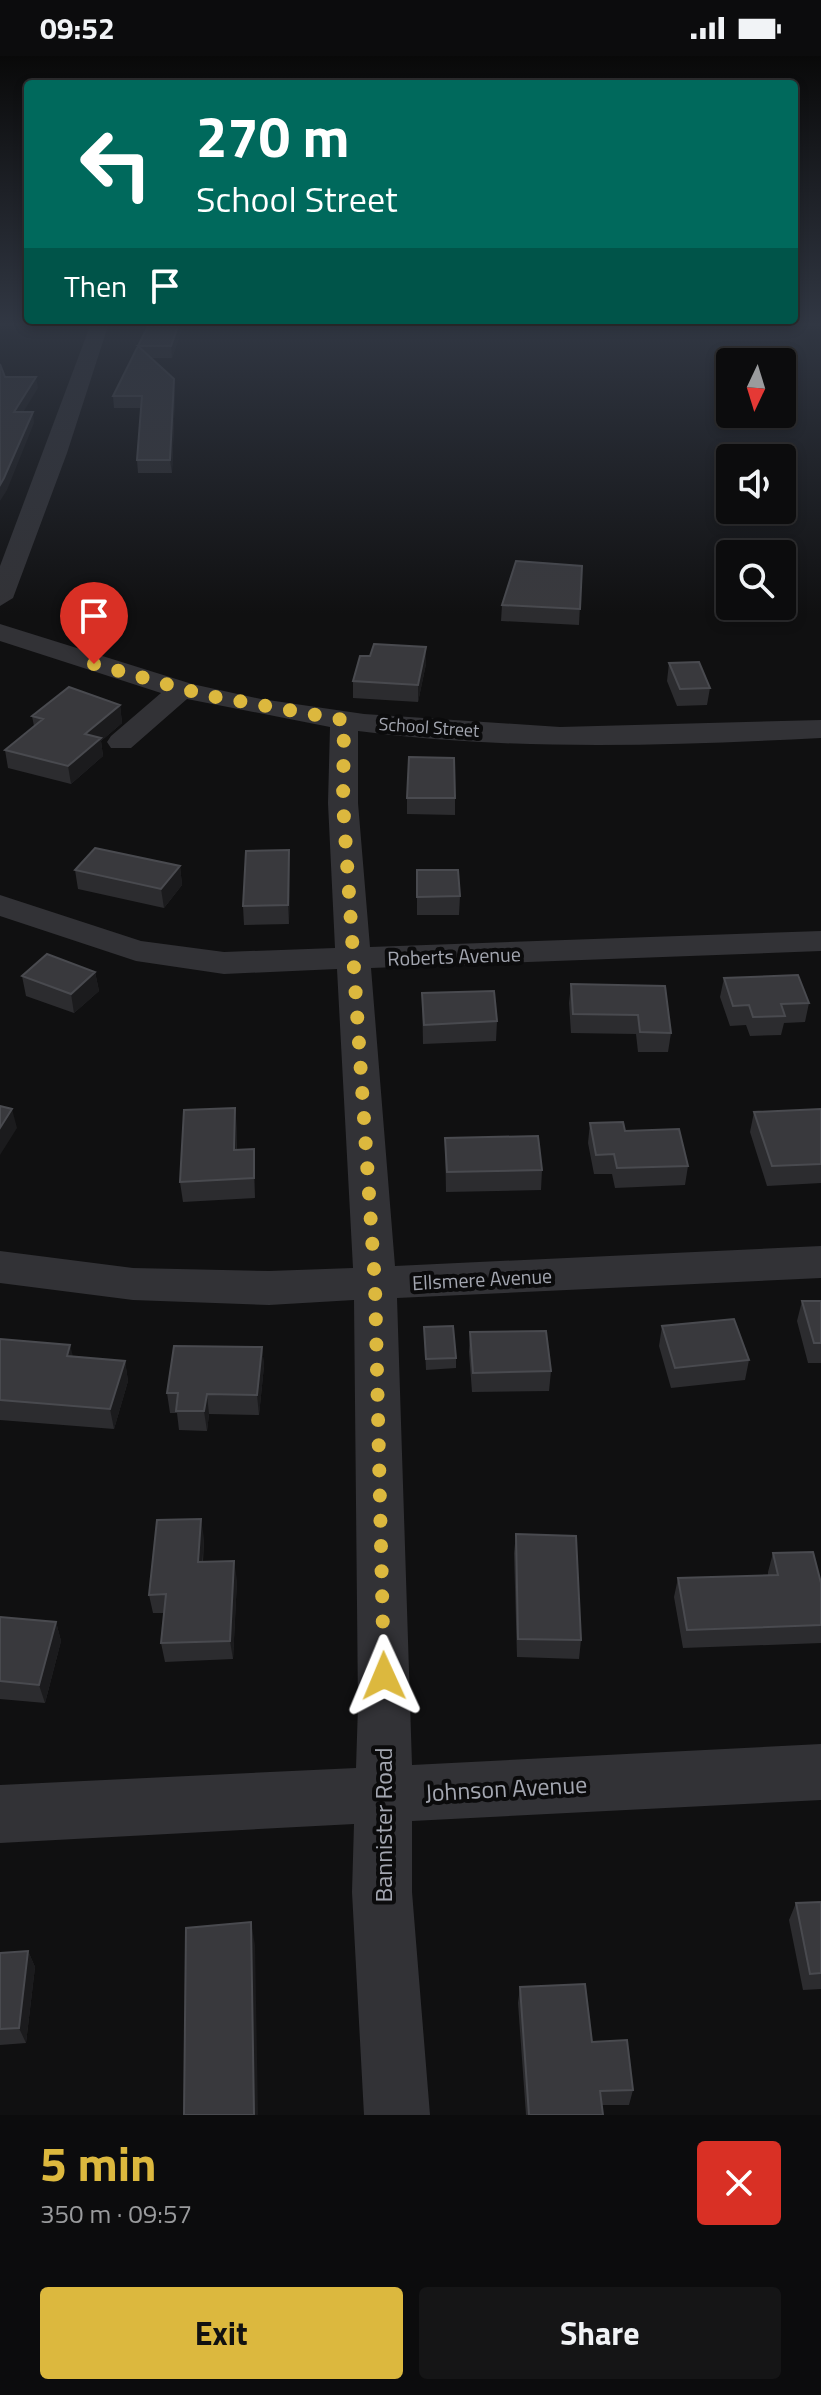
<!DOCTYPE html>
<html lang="en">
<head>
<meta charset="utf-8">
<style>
	body { margin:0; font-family:"Titillium Web",sans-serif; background:#151516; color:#f1f3f6; height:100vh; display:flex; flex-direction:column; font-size:30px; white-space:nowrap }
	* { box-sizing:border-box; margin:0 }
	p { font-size:26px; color:#9a9b9d }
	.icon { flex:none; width:44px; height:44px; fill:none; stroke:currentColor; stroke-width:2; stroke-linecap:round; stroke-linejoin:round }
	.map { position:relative; height:2059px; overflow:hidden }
	.side { display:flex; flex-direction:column; background:#0c0c0d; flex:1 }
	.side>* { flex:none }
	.top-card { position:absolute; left:24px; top:24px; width:774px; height:244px; border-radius:8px; box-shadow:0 4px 12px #0003,0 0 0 2px #2c2c2e; background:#00695c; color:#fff; overflow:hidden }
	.needle { width:52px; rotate:184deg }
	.buttons { position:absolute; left:716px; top:292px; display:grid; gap:16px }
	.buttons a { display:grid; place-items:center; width:80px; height:80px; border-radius:8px; background:#0c0c0d; box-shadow:0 4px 12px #0003,0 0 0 2px #2c2c2e; font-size:40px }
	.pin { position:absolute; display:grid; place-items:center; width:68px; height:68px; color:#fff; margin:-82px -34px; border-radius:50% 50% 50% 0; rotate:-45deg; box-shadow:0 0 8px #0007 }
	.pin .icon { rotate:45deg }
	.me { position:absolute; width:88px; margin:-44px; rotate:359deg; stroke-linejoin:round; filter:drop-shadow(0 0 6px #0008) }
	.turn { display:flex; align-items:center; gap:28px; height:168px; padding:0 40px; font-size:36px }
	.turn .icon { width:104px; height:104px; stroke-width:2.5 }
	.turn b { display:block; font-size:56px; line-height:68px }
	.then { display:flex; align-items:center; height:76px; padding:0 40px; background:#0003; gap:16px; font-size:30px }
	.round { display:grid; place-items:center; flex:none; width:84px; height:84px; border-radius:8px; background:#151516 }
	.head { display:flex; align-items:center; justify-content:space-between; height:136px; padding:0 40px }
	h1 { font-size:48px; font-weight:700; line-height:60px; color:#dcb83e }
	.button { display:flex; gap:16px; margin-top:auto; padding:16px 40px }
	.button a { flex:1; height:92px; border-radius:8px; background:#dcb83e; color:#111; font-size:32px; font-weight:700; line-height:92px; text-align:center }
	.button a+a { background:#151516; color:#f1f3f6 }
	.status { display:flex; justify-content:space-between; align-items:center; height:56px; padding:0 40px; background:#0c0c0d; direction:ltr }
	.status svg { height:22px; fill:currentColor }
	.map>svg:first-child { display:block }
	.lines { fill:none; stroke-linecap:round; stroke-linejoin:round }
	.minor { fill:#323236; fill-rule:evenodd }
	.wall { fill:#2c2c2f }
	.shaded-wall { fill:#1b1b1d }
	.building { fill:#39393d; stroke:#494a4f; stroke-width:2 }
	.route { stroke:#dcb83e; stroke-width:14; stroke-dasharray:0 25.2 }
	.labels { text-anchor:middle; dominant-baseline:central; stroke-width:8; stroke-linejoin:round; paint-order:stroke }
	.far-street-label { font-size:18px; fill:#a3a6b0; stroke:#0b0b0c }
	.street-label { font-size:20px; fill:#a3a6b0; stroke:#0b0b0c }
	.near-street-label { font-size:24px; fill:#a3a6b0; stroke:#0b0b0c }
</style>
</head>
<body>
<div class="status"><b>09:52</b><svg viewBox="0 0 49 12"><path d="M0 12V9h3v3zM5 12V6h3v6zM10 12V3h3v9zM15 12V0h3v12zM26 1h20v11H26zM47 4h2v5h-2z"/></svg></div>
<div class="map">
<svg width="821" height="2059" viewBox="0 0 821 2059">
	<rect width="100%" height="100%" fill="#101011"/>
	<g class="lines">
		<path class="minor" d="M90 270H108L67 397 13 542 0 550V510Z
			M0 568 192 628 261 643 364 658 560 671 821 664V682C667 690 511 695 358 675V747L370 891 821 875V895L371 912 395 1210 821 1190V1222L397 1242 412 1709 821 1688V1744L412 1765V1836L430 2059H364L352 1836 354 1768 0 1787V1729L356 1712 358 1650 354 1244 269 1249 133 1244 0 1227V1195L133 1212 269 1215 353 1212 337 913 224 918 136 905 0 860V839L141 885 224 896 335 892 328 747 330 671 187 643 131 692H111L107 686 111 680 161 637 0 585Z"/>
	</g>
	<path class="wall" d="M148 270H183L172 302H151L175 336 172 417H138L137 404 141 352H114L113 340Z
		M582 510 579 569 501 565 502 549Z
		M669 607 710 632 707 649 677 650 667 625Z
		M426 608 418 646 353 642V625Z
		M120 649 122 667 101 685 103 700 71 728 8 712 5 694 34 670 32 660Z
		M407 742H455V759L407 758Z
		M180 810 182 829 164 852 78 833 75 814Z
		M290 813 289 868 244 869 243 850Z
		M417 814 460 840 459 859H417Z
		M95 916 99 935 74 957 26 940 22 920Z
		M724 922 809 947 805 966 784 967 781 979 750 980 746 969 730 970 720 941Z
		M571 928 665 930 671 977 668 996H638L636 978 571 977 569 947Z
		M422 937 497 965 496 985 423 988Z
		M821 1053V1127L767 1130 750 1076 754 1056Z
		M590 1067 625 1075 688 1110 685 1129 615 1132 612 1118H594L588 1087Z
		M237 1071V1094L255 1113V1142L183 1146 180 1126Z
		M445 1082 542 1114 541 1134 446 1136Z
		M802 1245H821V1307H808L797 1265Z
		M662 1270 749 1304 745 1324 671 1332 659 1290Z
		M424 1271 456 1302V1312L426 1314Z
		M470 1276 551 1315 549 1335 472 1336 469 1296Z
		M0 1283 73 1300 125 1305 128 1325 114 1373 0 1364Z
		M262 1291 264 1310 259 1359 209 1358 207 1375 179 1374 177 1357H170L167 1337Z
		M516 1478 581 1584 579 1603 517 1601 514 1497Z
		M204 1482 203 1506 237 1524 233 1603 165 1606 161 1587 164 1557H153L149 1539Z
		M773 1497 821 1527V1587L683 1592 674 1541 678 1522 768 1519V1516Z
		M0 1561 56 1566 61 1585 45 1647 0 1643Z
		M821 1846V1933L803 1934 789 1864 796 1847Z
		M28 1895 35 1911 26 1987 0 1989V1897Z
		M520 1931 592 1986 633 2034 629 2049H602L603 2059H526L518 1947Z"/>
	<path class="shaded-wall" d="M178 270H183L172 302 171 290Z
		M36 321 38 332 16 368 14 356Z
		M174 323 175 336 172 417 170 404Z
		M33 356 34 367 7 434 0 445V429Z
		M426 591V608L418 646V629Z
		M120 649 122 667 101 685 103 700 71 728 68 710 85 678Z
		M289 794 290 813 289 868 288 849Z
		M180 810 182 829 164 852 161 833Z
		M95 916 99 935 74 957 71 938Z
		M235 1052 237 1071 236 1114 234 1094Z
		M12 1053 17 1072 0 1099V1072Z
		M254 1093 255 1113V1142L254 1122Z
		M70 1289 75 1308 67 1300Z
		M262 1291 264 1310 259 1359 257 1339Z
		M125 1305 128 1325 114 1373 110 1353Z
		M207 1338 209 1358 207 1375 204 1355Z
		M201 1463 204 1482 201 1525 198 1506Z
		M234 1505 237 1524 233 1603 230 1585Z
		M56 1566 61 1585 45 1647 39 1629Z
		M251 1866 255 1889 258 2059H254Z
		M28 1895 35 1911 26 1987 19 1972Z"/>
	<path class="building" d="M148 270H178L171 290H138L174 323 170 404H137L142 340H113Z
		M0 308 5 321H36L14 356H33L4 422 0 429Z
		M516 505 582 510 580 553 502 549Z
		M374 588 426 591 418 629 353 625 360 600H370Z
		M699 606 710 632 680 633 669 607Z
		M69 631 120 649 85 678 101 682 68 710 5 694 43 663 32 660Z
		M409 701 454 702 455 742H407Z
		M95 792 180 810 161 833 75 814Z
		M289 794 288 849 243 850 246 795Z
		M417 814H458L460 840 417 841Z
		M47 898 95 916 71 938 22 920Z
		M798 919 809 947 781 948 785 960 753 961 749 949 733 950 724 922Z
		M571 928 665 930 671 977 640 976 638 959 573 958Z
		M494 935 497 965 424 969 422 937Z
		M0 1050 12 1053 0 1072Z
		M235 1052 234 1094 254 1093V1122L180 1126 184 1054Z
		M821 1053V1108L772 1110 754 1056Z
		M623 1066 625 1075 679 1073 688 1110 617 1112 614 1098 596 1099 590 1067Z
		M538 1080 542 1114 447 1116 445 1082Z
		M802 1245H821V1287H814Z
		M734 1263 749 1304 675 1312 662 1270Z
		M453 1270 456 1302 426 1303 424 1271Z
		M546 1275 551 1315 473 1317 470 1276Z
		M0 1283 70 1289 67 1300 125 1305 110 1353 0 1344Z
		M174 1290 262 1291 257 1339 207 1338 204 1355H176L178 1337H167Z
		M201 1463 198 1506 234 1505 230 1585 161 1587 166 1538 149 1539 157 1464Z
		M516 1478 576 1480 581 1584 518 1583Z
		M813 1496 821 1527V1569L687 1574 678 1522 778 1519 773 1497Z
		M0 1561 56 1566 39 1629 0 1625Z
		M821 1846V1917L810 1918 796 1847Z
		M251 1866 254 2059H184L186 1872Z
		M28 1895 19 1972 0 1973V1897Z
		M585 1928 592 1986 627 1984 633 2034 600 2035 603 2059H529L520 1931Z"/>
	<linearGradient id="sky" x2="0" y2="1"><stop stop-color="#090909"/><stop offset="0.48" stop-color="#313743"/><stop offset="1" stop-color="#313743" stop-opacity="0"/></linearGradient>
	<rect width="821" height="558" fill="url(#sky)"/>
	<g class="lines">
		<path class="route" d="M94 608 205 639 344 664 343 747 375 1228 384 1620"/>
	</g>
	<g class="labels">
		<g class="far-street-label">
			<text transform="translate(429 671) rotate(4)">School Street</text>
		</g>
		<g class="street-label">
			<text transform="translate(454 900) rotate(-2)">Roberts Avenue</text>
			<text transform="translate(482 1223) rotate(-3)">Ellsmere Avenue</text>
		</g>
		<g class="near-street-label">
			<text transform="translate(506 1732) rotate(-3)">Johnson Avenue</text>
			<text transform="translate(383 1769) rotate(-90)">Bannister Road</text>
		</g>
	</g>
</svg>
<div class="buttons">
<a><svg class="needle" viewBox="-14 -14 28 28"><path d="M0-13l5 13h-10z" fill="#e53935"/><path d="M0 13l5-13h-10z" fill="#9a9b9d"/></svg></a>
<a><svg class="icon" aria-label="sound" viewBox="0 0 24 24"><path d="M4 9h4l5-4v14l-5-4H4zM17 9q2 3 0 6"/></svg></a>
<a><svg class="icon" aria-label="search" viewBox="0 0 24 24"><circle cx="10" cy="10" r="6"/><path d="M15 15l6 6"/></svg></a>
</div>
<div class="pin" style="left:94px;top:608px;background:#d93025"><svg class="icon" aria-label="arrive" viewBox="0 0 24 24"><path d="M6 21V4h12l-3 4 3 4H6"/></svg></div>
<svg class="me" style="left:384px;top:1620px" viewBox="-20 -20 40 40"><path d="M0-17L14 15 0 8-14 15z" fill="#dcb83e" stroke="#fff" stroke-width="4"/></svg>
<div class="top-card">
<div class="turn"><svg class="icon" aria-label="left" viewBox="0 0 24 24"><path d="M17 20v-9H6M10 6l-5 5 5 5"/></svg><div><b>270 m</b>School Street</div></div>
<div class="then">Then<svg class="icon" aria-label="arrive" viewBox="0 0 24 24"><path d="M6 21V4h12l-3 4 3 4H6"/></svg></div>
</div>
</div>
<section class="side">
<div class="head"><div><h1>5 min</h1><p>350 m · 09:57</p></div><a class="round" style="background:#d93025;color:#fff"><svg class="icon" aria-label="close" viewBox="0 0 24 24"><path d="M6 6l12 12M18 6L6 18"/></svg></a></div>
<div class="button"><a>Exit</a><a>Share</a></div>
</section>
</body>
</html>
